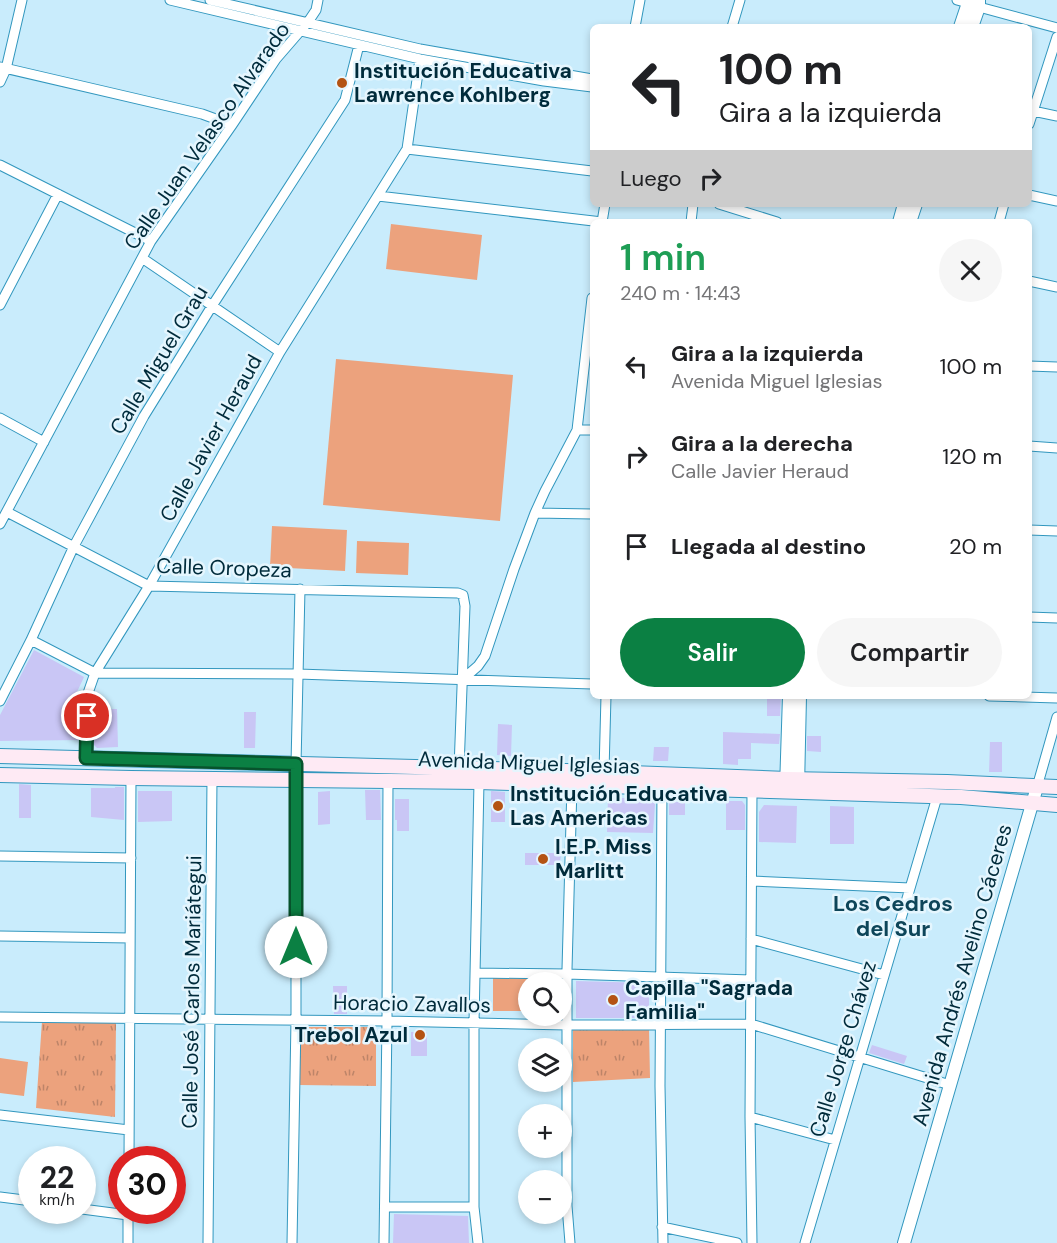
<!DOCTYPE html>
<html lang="es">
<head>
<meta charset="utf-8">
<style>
	body { margin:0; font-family:"DM Sans",sans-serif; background:#f6f6f6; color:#202124; height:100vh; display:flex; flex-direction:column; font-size:22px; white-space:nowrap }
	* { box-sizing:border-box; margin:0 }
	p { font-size:20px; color:#757577 }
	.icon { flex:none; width:33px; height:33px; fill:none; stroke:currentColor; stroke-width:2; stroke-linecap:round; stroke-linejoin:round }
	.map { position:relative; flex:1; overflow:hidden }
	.side { position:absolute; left:590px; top:219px; width:442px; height:480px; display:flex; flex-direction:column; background:#fff; border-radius:9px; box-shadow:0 3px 9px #0003 }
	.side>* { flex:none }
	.hud { position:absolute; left:590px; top:24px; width:442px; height:183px; border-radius:9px; box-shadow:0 3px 9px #0003; background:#fff; color:#202124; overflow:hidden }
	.controls { position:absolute; left:518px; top:972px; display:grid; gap:12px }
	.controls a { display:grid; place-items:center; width:54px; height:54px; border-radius:50%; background:#fff; box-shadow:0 3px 9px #0003; font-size:30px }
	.speed { position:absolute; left:18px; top:1146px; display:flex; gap:12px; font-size:30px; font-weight:700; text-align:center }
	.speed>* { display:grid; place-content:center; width:78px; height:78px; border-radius:50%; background:#fff; box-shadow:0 3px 9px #0003; line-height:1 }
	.speed small { font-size:15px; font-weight:400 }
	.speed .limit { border:9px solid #d22; background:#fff; color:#111 }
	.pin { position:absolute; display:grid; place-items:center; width:51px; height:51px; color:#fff; margin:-26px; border:3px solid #fff; border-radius:50%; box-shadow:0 2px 6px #0007 }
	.me { position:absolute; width:66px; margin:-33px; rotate:0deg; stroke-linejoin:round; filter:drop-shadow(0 0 4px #0008) }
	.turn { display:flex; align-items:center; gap:21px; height:126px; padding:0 30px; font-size:27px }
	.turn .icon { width:78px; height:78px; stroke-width:2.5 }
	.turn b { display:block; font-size:42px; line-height:51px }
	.then { display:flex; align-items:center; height:57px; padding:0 30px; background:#0003; gap:12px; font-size:22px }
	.round { display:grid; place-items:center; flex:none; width:63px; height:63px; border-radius:32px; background:#f6f6f6 }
	.headline { display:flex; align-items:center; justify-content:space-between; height:102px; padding:0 30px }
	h1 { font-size:36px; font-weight:600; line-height:45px; color:#1e9e55 }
	.button { display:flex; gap:12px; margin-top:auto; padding:12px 30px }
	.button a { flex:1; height:69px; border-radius:36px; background:#0b8043; color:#fff; font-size:24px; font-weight:600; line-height:69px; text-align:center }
	.button a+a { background:#f6f6f6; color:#202124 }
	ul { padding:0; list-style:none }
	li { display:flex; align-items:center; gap:18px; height:90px; padding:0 30px }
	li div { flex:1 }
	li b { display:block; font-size:22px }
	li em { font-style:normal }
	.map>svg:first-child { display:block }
	.grass { fill:#eca27d }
	.park { fill:url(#park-tufts) }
	.building { fill:#c9c6f5 }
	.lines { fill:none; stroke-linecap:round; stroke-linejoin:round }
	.minor-casing { stroke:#3297be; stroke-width:11 }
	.tertiary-casing { stroke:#3297be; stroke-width:14 }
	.secondary-casing { stroke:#3297be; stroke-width:16 }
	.minor { stroke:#fff; stroke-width:9 }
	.tertiary { stroke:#fff; stroke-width:12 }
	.secondary { stroke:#feeaf4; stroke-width:14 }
	.route-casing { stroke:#07532c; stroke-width:15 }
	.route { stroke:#0b8043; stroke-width:10 }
	.poi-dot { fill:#b45313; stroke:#e5f6fe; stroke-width:2 }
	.labels { text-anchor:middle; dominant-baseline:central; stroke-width:5; stroke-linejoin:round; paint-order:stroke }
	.poi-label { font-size:21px; font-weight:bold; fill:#002b3b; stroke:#e5f6fe; text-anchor:start }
	.street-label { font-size:21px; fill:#002b3b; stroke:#e5f6fe }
	.neighbourhood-label { font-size:22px; font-weight:bold; fill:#0e4559; stroke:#e5f6fe }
</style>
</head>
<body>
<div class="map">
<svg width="1057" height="1243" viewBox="0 0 1057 1243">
	<defs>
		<pattern id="park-tufts" width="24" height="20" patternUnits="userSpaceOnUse" patternTransform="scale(1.5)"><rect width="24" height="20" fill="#eca27d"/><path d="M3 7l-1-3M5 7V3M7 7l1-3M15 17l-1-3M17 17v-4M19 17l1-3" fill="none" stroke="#bd8468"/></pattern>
	</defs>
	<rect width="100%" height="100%" fill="#c9ecfc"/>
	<path class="grass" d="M391 224 482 235 477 280 386 269Z
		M336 359 513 375 500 521 323 505Z
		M272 526 347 530 345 571 270 567Z
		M357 541 409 543 408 575 356 573Z
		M493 978H547V982H528V1011H493Z
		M0 1058 28 1062 24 1096 0 1093Z"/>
	<path class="park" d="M42 1021 116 1023 115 1117 36 1108Z
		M299 1027H376V1086L299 1085Z
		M649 1027 650 1078 573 1082V1029Z"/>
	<path class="building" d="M34 650 84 677 77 692V724H80V740L0 741V715Z
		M767 697H781L780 716H767Z
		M108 709H117L118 747 97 748 93 744V724H108Z
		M244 712H256L255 748H244Z
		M498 724 512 725 511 756 497 755Z
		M723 732 780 734 779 744 751 743V759H738V765L723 764Z
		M807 736H821V752L807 751Z
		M990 742H1002V772H989Z
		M654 747H669L668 761H653Z
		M19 784 31 785V818H19Z
		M115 787H124V820L91 817V788H115Z
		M365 790H380L381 820H366Z
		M138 791H172V821L138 822Z
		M330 791V824L318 825V792Z
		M491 791 505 792V822H491Z
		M608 798H647L655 804 653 833 607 832Z
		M395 799H409V831H397V820H395Z
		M726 801H742L745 805V830H726Z
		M669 802H685V815H669Z
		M764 805 797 806 796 843 759 842V812Z
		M830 806 854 807V844H830Z
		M525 853H561L560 865H525Z
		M576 981 649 983V1018H576Z
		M333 986H347V1014H334Z
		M411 1032H427V1056H411Z
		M872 1045 907 1056 904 1064 869 1053Z
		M394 1214 468 1216 469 1243H393Z"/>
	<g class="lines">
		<g class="minor-casing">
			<path id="minor" d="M170 0 420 59 544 81 592 87
				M210 0 420 49 592 79
				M957 0 968 3
				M979 7 1057 28
				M635 27 640 0
				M732 27 740 0
				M0 67 202 114 232 125
				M0 82 6 69 22 0
				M1033 111 1057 116
				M1029 124 1057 37
				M407 149 592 171
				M0 165 151 241
				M1029 195 1057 201
				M378 196 602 222
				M719 204 777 222
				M602 222 605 204
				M691 222 693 204
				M999 222 1004 204
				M142 258 280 352
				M1029 281 1057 287
				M0 305 58 194
				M1029 366 1057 367
				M0 418 44 442
				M577 430H592
				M1029 446 1057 448
				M7 512 149 586 458 593 463 595 465 606 459 769
				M535 513 592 514
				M0 524 151 241 232 125 276 59 308 22 316 10 318 0
				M1029 530 1057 531
				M1029 617 1057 618
				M31 640 95 673 298 674 592 684
				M463 679 478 666 485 656 514 569 535 513 545 491 577 430 592 298
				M989 696 1057 698
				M0 701 31 640 74 546 144 416 212 306 345 100 359 45
				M86 758 87 696 95 673 149 586 280 352 407 149 420 59
				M604 772 606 696
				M1037 787 1057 717
				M662 788 660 1086 663 1243
				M752 791 750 1117 752 1243
				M0 856 131 858
				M752 881 910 888
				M0 936 130 938
				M751 939 884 975
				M475 973 567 974 751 980
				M0 1017 387 1021 567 1025 751 1024 950 1085
				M0 1115 129 1130
				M750 1117 835 1140
				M129 1160 131 778
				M0 1197 32 1201
				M385 1207H474
				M82 1209 128 1215
				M662 1227 737 1243
				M128 1243V1210
				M208 1243 212 778
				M292 1243 296 1020V764L300 589
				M384 1243 387 1021 388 780
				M478 1243 474 1207V1023L479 782
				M570 1243 567 1206V969L572 785
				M805 1243 937 797"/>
		</g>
		<g class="tertiary-casing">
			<path id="tertiary" d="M960 27 969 0
				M972 27 979 7V0
				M899 222 904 204
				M910 222 916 204
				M786 788 789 696
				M798 788 800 696
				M904 1243 1037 787"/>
		</g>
		<g class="secondary-casing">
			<path id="secondary" d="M0 756 604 772 787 779 947 782 1057 787
				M0 775 131 778 479 782 961 797 1057 805"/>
		</g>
		<use href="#minor" class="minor"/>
		<use href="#tertiary" class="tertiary"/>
		<use href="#secondary" class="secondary"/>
	</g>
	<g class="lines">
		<g class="route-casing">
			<path id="route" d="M87 716 86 758 296 764V947"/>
		</g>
		<use href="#route" class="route"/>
	</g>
	<g class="poi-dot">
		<circle cx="342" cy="83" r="6"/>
		<circle cx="498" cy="806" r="6"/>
		<circle cx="543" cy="859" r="6"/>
		<circle cx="613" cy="1000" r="6"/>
		<circle cx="420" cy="1035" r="6"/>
	</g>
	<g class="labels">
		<g class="poi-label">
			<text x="354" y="71">Institución Educativa<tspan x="354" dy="24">Lawrence Kohlberg</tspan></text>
			<text x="510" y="794">Institución Educativa<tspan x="510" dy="24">Las Americas</tspan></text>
			<text x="555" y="847">I.E.P. Miss<tspan x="555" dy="24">Marlitt</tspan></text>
			<text x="625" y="988">Capilla "Sagrada<tspan x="625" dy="24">Familia"</tspan></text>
			<text x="408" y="1035" text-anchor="end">Trebol Azul</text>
		</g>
		<g class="street-label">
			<text transform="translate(207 136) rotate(-55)">Calle Juan Velasco Alvarado</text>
			<text transform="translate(159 360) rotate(-59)">Calle Miguel Grau</text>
			<text transform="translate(211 438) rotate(-61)">Calle Javier Heraud</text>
			<text transform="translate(224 568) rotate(2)">Calle Oropeza</text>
			<text transform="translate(529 763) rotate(2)">Avenida Miguel Iglesias</text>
			<text transform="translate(962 975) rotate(-74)">Avenida Andrés Avelino Cáceres</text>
			<text transform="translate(192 992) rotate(-89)">Calle José Carlos Mariátegui</text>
			<text transform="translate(412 1004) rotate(1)">Horacio Zavallos</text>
			<text transform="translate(843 1049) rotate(-73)">Calle Jorge Chávez</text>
		</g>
		<g class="neighbourhood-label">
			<text x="893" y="903">Los Cedros<tspan x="893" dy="25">del Sur</tspan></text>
		</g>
	</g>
</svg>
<div class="controls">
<a><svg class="icon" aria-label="search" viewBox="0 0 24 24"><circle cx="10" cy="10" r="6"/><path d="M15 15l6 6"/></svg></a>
<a><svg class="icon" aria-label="layers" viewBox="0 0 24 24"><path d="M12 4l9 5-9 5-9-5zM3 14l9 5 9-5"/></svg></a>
<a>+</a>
<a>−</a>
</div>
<div class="speed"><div>22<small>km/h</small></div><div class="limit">30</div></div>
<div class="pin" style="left:87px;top:716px;background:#d93025"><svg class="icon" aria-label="arrive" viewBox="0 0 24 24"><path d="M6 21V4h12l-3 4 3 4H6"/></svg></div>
<svg class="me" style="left:296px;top:947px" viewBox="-20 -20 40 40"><circle r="19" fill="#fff"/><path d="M0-13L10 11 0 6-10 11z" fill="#0b8043"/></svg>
<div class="hud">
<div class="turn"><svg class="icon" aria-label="left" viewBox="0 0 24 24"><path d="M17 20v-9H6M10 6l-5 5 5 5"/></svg><div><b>100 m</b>Gira a la izquierda</div></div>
<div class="then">Luego<svg class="icon" aria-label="right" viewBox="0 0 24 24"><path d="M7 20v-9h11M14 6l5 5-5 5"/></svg></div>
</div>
<section class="side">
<div class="headline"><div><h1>1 min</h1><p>240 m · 14:43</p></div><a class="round"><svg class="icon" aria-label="close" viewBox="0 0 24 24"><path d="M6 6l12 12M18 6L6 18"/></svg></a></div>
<ul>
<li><svg class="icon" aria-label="left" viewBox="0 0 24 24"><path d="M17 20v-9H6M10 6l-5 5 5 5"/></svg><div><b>Gira a la izquierda</b><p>Avenida Miguel Iglesias</p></div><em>100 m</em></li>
<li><svg class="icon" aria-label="right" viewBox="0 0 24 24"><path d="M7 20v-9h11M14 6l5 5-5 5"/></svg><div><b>Gira a la derecha</b><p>Calle Javier Heraud</p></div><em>120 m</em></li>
<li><svg class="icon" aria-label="arrive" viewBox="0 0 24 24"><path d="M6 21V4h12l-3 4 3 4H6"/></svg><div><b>Llegada al destino</b></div><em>20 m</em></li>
</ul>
<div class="button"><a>Salir</a><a>Compartir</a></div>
</section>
</div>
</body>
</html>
